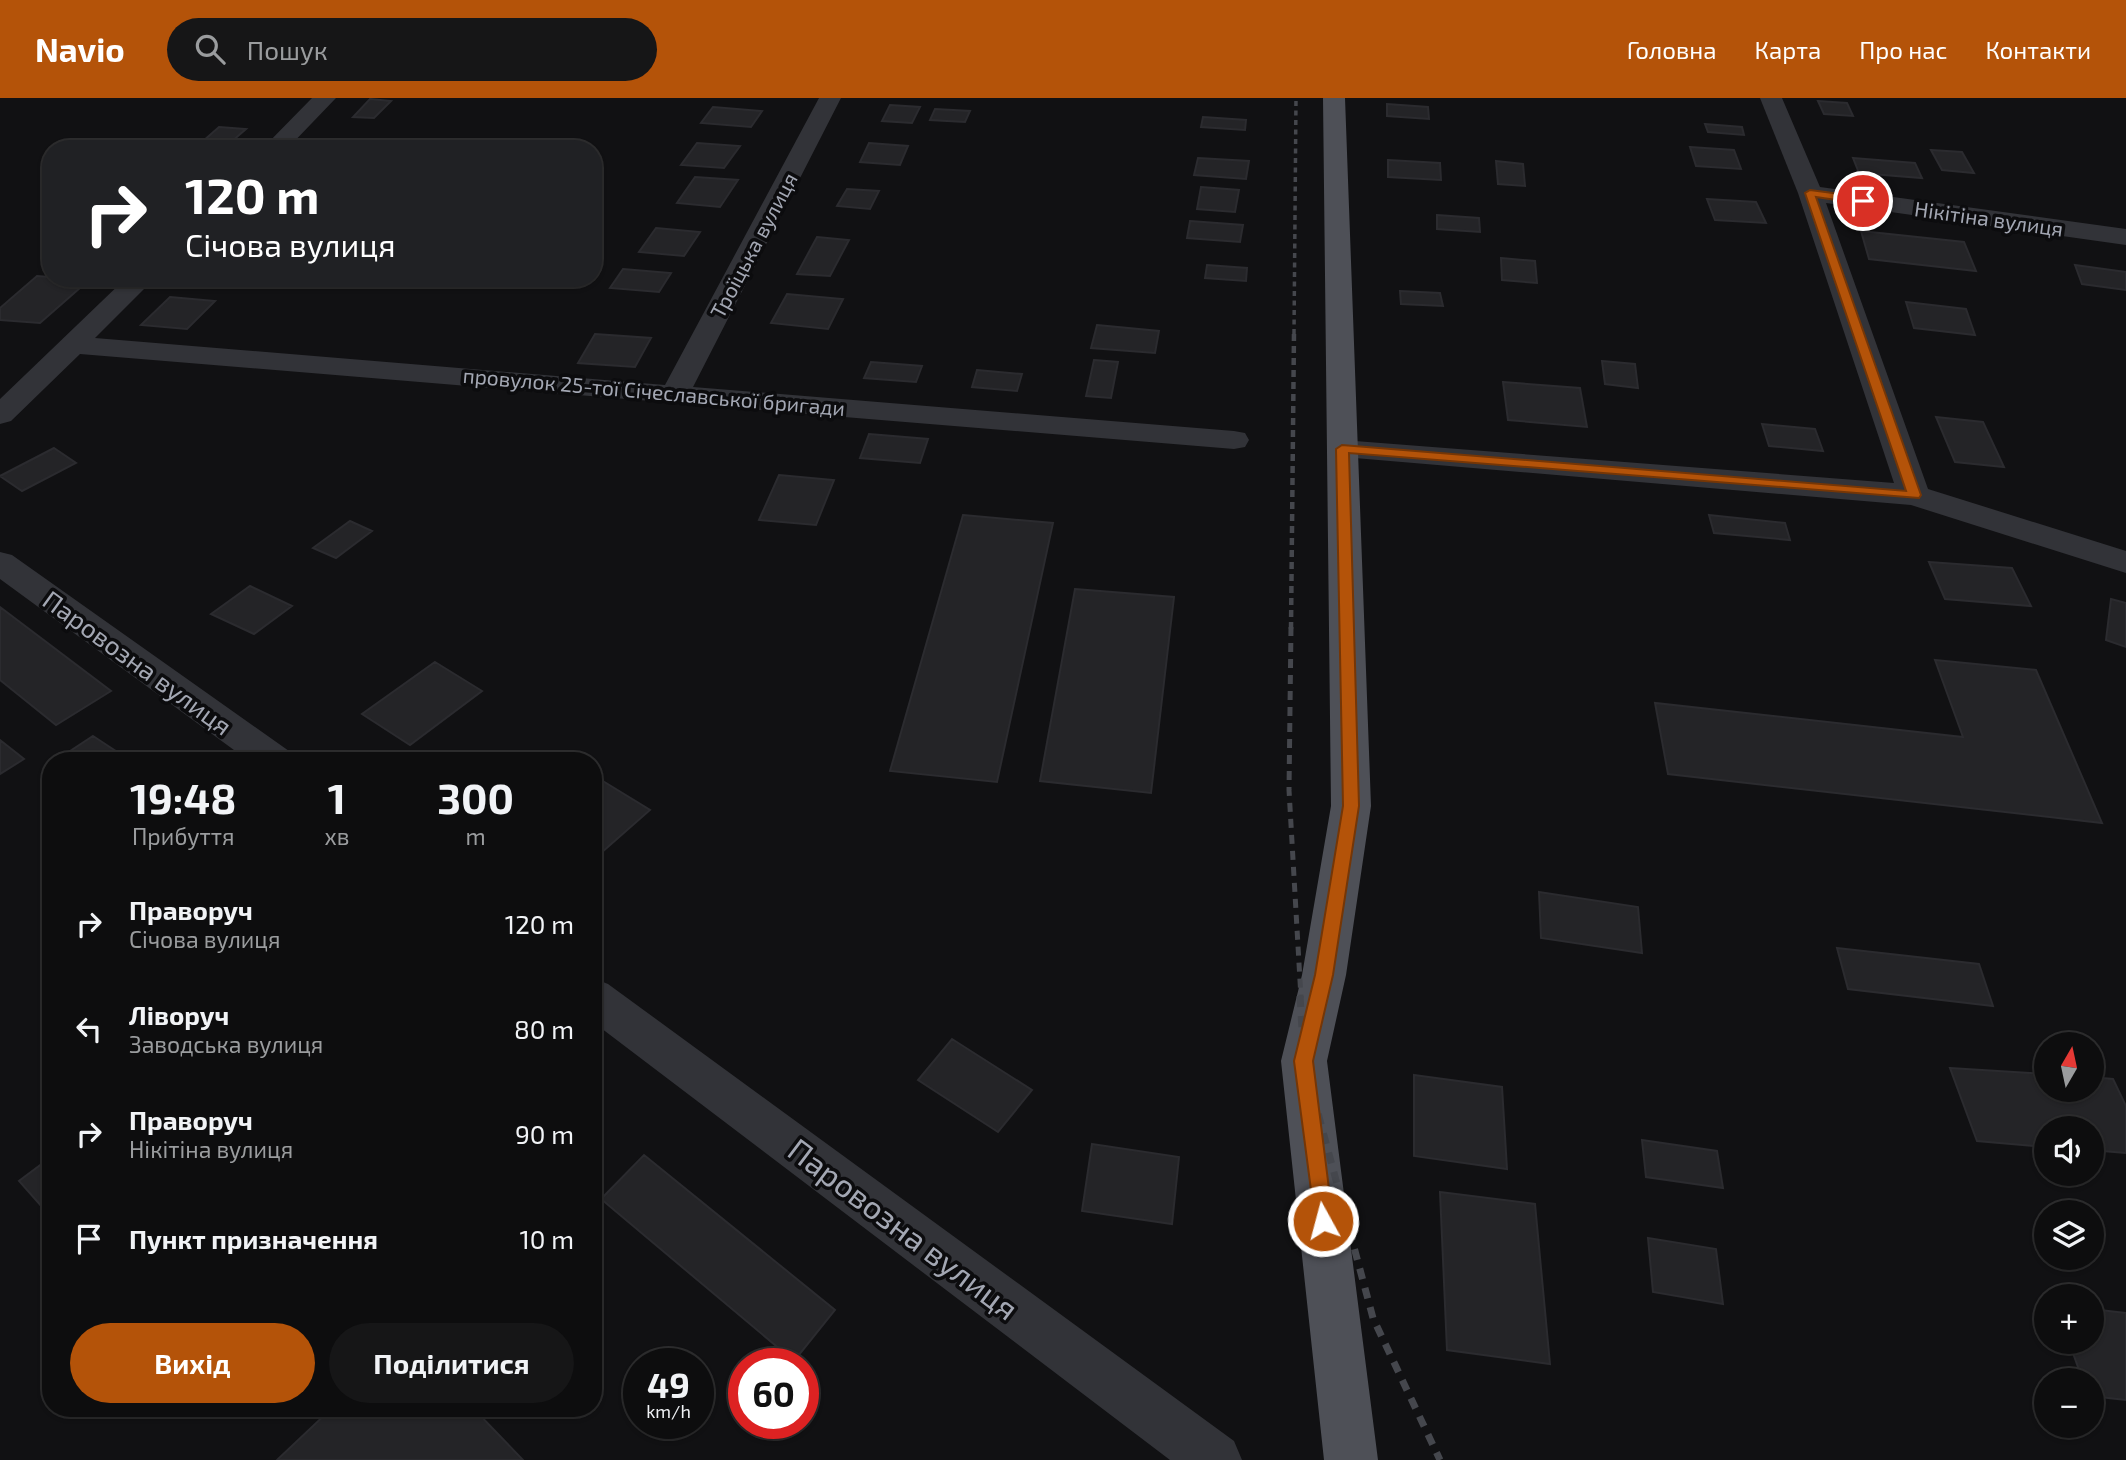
<!DOCTYPE html>
<html lang="uk">
<head>
<meta charset="utf-8">
<style>
	body { margin:0; font-family:"Exo 2",sans-serif; background:#161617; color:#f1f3f6; height:100vh; display:flex; flex-direction:column; font-size:26px; white-space:nowrap }
	* { box-sizing:border-box; margin:0 }
	p { font-size:23px; color:#9a9c9e }
	.icon { flex:none; width:38px; height:38px; fill:none; stroke:currentColor; stroke-width:2; stroke-linecap:round; stroke-linejoin:round }
	.map { position:relative; flex:1; overflow:hidden }
	.panel { position:absolute; left:42px; top:654px; width:560px; height:665px; display:flex; flex-direction:column; background:#0d0d0e; border-radius:28px; box-shadow:0 2px 5px #0004,0 0 0 2px #2d2d2e }
	.panel>* { flex:none }
	.banner { position:absolute; left:42px; top:42px; width:560px; height:147px; border-radius:28px; box-shadow:0 2px 5px #0004,0 0 0 2px #2d2d2e; background:#202124; color:#fff; overflow:hidden }
	.needle { width:46px; rotate:9deg }
	.tools { position:absolute; left:2034px; top:934px; display:grid; gap:14px }
	.tools a { display:grid; place-items:center; width:70px; height:70px; border-radius:50%; background:#0d0d0e; box-shadow:0 2px 5px #0004,0 0 0 2px #2d2d2e; font-size:35px }
	.speed { position:absolute; left:623px; top:1250px; display:flex; gap:14px; font-size:35px; font-weight:700; text-align:center }
	.speed>* { display:grid; place-content:center; width:91px; height:91px; border-radius:50%; background:#0d0d0e; box-shadow:0 2px 5px #0004,0 0 0 2px #2d2d2e; line-height:1 }
	.speed small { font-size:18px; font-weight:400 }
	.speed .limit { border:10px solid #d22; background:#fff; color:#111 }
	.pin { position:absolute; display:grid; place-items:center; width:60px; height:60px; color:#fff; margin:-30px; border:4px solid #fff; border-radius:50%; box-shadow:0 2px 7px #0007 }
	.me { position:absolute; width:77px; margin:-38px; rotate:353deg; stroke-linejoin:round; filter:drop-shadow(0 0 5px #0008) }
	.turn { display:flex; align-items:center; gap:24px; height:147px; padding:0 28px; font-size:32px }
	.turn .icon { width:91px; height:91px; stroke-width:2.5 }
	.turn b { display:block; font-size:49px; line-height:60px }
	.eta { display:flex; justify-content:space-evenly; align-items:center; height:119px; text-align:center }
	.eta b { font-size:42px; font-weight:700; line-height:49px }
	.action { display:flex; gap:14px; margin-top:auto; padding:14px 28px }
	.action a { flex:1; height:80px; border-radius:42px; background:#b45309; color:#fff; font-size:28px; font-weight:700; line-height:80px; text-align:center }
	.action a+a { background:#161617; color:#f1f3f6 }
	ul { padding:0; list-style:none }
	li { display:flex; align-items:center; gap:21px; height:105px; padding:0 28px }
	li div { flex:1 }
	li b { display:block; font-size:26px }
	li em { font-style:normal }
	header { display:flex; align-items:center; gap:42px; box-sizing:border-box; height:98px; padding:0 35px; background:#b45309; color:#fff }
	header strong { font-size:33px }
	nav { display:flex; gap:38px; margin-inline-start:auto; font-size:24px }
	.search { width:490px; height:63px; background:#161617; display:flex; align-items:center; gap:18px; box-sizing:border-box; padding:0 24px; border-radius:38px; color:#9a9c9e; font-size:26px }
	.map>svg:first-child { display:block }
	.building { fill:#242427; stroke:#2b2b2f; stroke-width:2 }
	.lines { fill:none; stroke-linecap:round; stroke-linejoin:round }
	.minor { fill:#323338; fill-rule:evenodd }
	.major { fill:#4e5057; fill-rule:evenodd }
	.rail-far3 { stroke:#45474d; stroke-width:3.5; stroke-dasharray:5 4.5; stroke-linecap:butt }
	.rail-far2 { stroke:#45474d; stroke-width:4.5; stroke-dasharray:7 5; stroke-linecap:butt }
	.rail-far1 { stroke:#45474d; stroke-width:5; stroke-dasharray:9 7; stroke-linecap:butt }
	.rail { stroke:#45474d; stroke-width:7; stroke-dasharray:11 9; stroke-linecap:butt }
	.route { fill:#b45309; stroke:#753606; stroke-width:2 }
	.labels { text-anchor:middle; dominant-baseline:central; stroke-width:7; stroke-linejoin:round; paint-order:stroke }
	.far-street-label { font-size:21px; fill:#a3a7b3; stroke:#0c0c0e }
	.street-label { font-size:26px; fill:#a3a7b3; stroke:#0c0c0e }
	.near-street-label { font-size:32px; fill:#a3a7b3; stroke:#0c0c0e }
</style>
</head>
<body>
<header>
<strong>Navio</strong>
<div class="search"><svg class="icon" aria-label="search" viewBox="0 0 24 24"><circle cx="10" cy="10" r="6"/><path d="M15 15l6 6"/></svg>Пошук</div>
<nav><a>Головна</a><a>Карта</a><a>Про нас</a><a>Контакти</a></nav>
</header>
<div class="map">
<svg width="2126" height="1362" viewBox="0 0 2126 1362">
	<rect width="100%" height="100%" fill="#111113"/>
	<path class="building" d="M370 1 391 3 374 20 353 19Z
		M1818 3 1847 5 1853 18 1824 16Z
		M1387 6 1428 9 1429 21 1387 18Z
		M890 7 920 9 912 25 882 23Z
		M713 9 762 13 751 29 701 25Z
		M935 11 970 13 965 24 930 22Z
		M1203 19 1246 22 1245 32 1201 29Z
		M1705 26 1742 29 1744 37 1708 34Z
		M219 29 246 31 223 51H194Z
		M697 45 740 48 724 70 681 67Z
		M869 45 908 48 900 67 860 64Z
		M1690 49 1734 52 1741 71 1696 68Z
		M1931 52 1962 54 1974 75 1942 72Z
		M1198 60 1249 63 1246 81 1194 77Z
		M1853 60 1915 65 1922 80 1859 75Z
		M1388 62 1440 65 1441 82 1388 79Z
		M1496 63 1523 66 1525 88 1498 86Z
		M695 79 738 82 720 109 677 105Z
		M1201 89 1239 92 1235 114 1197 111Z
		M847 91 879 93 870 111 837 108Z
		M1707 101 1756 104 1766 125 1715 122Z
		M1437 117 1479 120 1480 134 1437 131Z
		M1190 123 1243 127 1240 144 1187 140Z
		M656 130 700 134 684 158 639 154Z
		M1861 133 1964 144 1976 173 1869 161Z
		M817 139 849 142 830 178 797 176Z
		M1501 160 1535 163 1537 185 1502 182Z
		M1207 167 1247 170 1246 183 1205 180Z
		M2075 167 2126 174V192L2082 186Z
		M623 171 671 175 659 194 610 190Z
		M37 178 89 182 40 225 0 222V210Z
		M1400 193 1440 195 1443 208 1401 206Z
		M787 196 843 201 828 231 771 225Z
		M170 199 215 203 187 231 141 227Z
		M1906 204 1966 211 1975 237 1914 230Z
		M1097 227 1159 233 1155 255 1091 250Z
		M595 236 651 240 635 269 578 265Z
		M1094 262 1118 264 1111 300 1086 298Z
		M1602 263 1635 266 1638 290 1605 286Z
		M871 264 922 268 916 284 864 280Z
		M977 272 1022 276 1017 293 972 289Z
		M1503 284 1580 290 1587 329 1508 322Z
		M1936 319 1983 324 2004 369 1955 364Z
		M1762 326 1815 331 1823 353 1769 348Z
		M869 336 928 341 920 365 860 360Z
		M54 350 76 365 22 393 0 378Z
		M779 377 834 382 816 427 759 422Z
		M963 417 1053 425 997 684 890 673Z
		M1709 417 1785 425 1790 442 1714 435Z
		M350 423 372 433 336 460 313 450Z
		M1929 464 2012 470 2031 508 1945 501Z
		M250 488 292 508 254 536 211 516Z
		M1075 491 1174 499 1151 695 1040 683Z
		M2111 501 2126 505V549L2106 542Z
		M0 509 111 593 56 627 0 582Z
		M1935 562 2036 572 2102 725 1668 676 1655 605 1963 639Z
		M435 564 482 593 410 647 362 616Z
		M93 638 131 663H55Z
		M0 642 24 661 0 676Z
		M593 677 650 712 593 762Z
		M1539 794 1638 809 1642 855 1541 840Z
		M1837 850 1979 866 1993 908 1848 891Z
		M952 941 1032 992 998 1034 918 982Z
		M1950 970 2046 976V992H2091V979L2113 981 2126 1008V1055L2091 1052V1031H2046V1049L1977 1043Z
		M1414 977 1502 989 1507 1071 1414 1058Z
		M1642 1042 1717 1053 1723 1090 1646 1079Z
		M1092 1046 1179 1059 1172 1126 1082 1113Z
		M644 1057 835 1212 794 1263 601 1101Z
		M51 1059V1119L19 1083Z
		M1440 1094 1535 1106 1550 1266 1447 1252Z
		M1648 1140 1716 1151 1723 1206 1653 1194Z
		M2091 1211 2126 1215V1302L2091 1298V1283H2083L2069 1244H2091Z
		M331 1311H474L523 1362H277Z"/>
	<g class="lines">
		<path class="minor" d="M312 0H336L287 51H262Z
			M819 0H841L693 289 1234 333 1245 335 1249 342 1245 349 1234 351 80 256 11 323 0 326V301L126 180H155L95 240 665 287Z
			M1760 0H1782L1820 89 2126 131V147L1826 105 1928 391 2126 453V475L1911 407 1331 358 1327 351 1331 344 1342 342 1894 385 1798 95Z
			M0 454 12 457 289 653 295 663H249L0 481Z
			M593 880 608 886 1234 1343 1242 1362H1170L593 924Z"/>
		<path class="major" d="M1323 0H1345L1371 708 1346 877 1327 963 1378 1362H1324L1281 963 1302 877 1331 708Z"/>
		<path class="rail-far3" d="M1294 236 1296 0"/>
		<path class="rail-far2" d="M1291 531 1294 234"/>
		<path class="rail-far1" d="M1291 529 1289 692 1301 900"/>
		<path class="rail" d="M1300 898 1304 963 1373 1220 1440 1362"/>
	</g>
	<path class="route" d="M1810 92 1863 99 1868 103 1863 106 1816 99 1921 397 1919 400 1349 355 1359 708 1333 877 1313 963 1333 1123 1330 1130 1323 1133 1316 1130 1294 963 1315 877 1343 708 1336 351 1342 347 1906 393 1805 95Z"/>
	<g class="labels">
		<g class="far-street-label">
			<text transform="translate(1989 120) rotate(8)">Нікітіна вулиця</text>
			<text transform="translate(753 147) rotate(-62)">Троїцька вулиця</text>
			<text transform="translate(654 293) rotate(5)">провулок 25-тої Січеславської бригади</text>
		</g>
		<g class="street-label">
			<text transform="translate(138 564) rotate(36)">Паровозна вулиця</text>
		</g>
		<g class="near-street-label">
			<text transform="translate(904 1130) rotate(37)">Паровозна вулиця</text>
		</g>
	</g>
</svg>
<div class="tools">
<a><svg class="needle" viewBox="-14 -14 28 28"><path d="M0-13l5 13h-10z" fill="#e53935"/><path d="M0 13l5-13h-10z" fill="#9a9c9e"/></svg></a>
<a><svg class="icon" aria-label="sound" viewBox="0 0 24 24"><path d="M4 9h4l5-4v14l-5-4H4zM17 9q2 3 0 6"/></svg></a>
<a><svg class="icon" aria-label="layers" viewBox="0 0 24 24"><path d="M12 4l9 5-9 5-9-5zM3 14l9 5 9-5"/></svg></a>
<a>+</a>
<a>−</a>
</div>
<div class="speed"><div>49<small>km/h</small></div><div class="limit">60</div></div>
<div class="pin" style="left:1863px;top:103px;background:#d93025"><svg class="icon" aria-label="arrive" viewBox="0 0 24 24"><path d="M6 21V4h12l-3 4 3 4H6"/></svg></div>
<svg class="me" style="left:1323px;top:1123px" viewBox="-20 -20 40 40"><circle r="17" fill="#b45309" stroke="#fff" stroke-width="3"/><path d="M0-11L8 9 0 5-8 9z" fill="#fff"/></svg>
<div class="banner">
<div class="turn"><svg class="icon" aria-label="right" viewBox="0 0 24 24"><path d="M7 20v-9h11M14 6l5 5-5 5"/></svg><div><b>120 m</b>Січова вулиця</div></div>
</div>
<section class="panel">
<div class="eta">
<div><b>19:48</b><p>Прибуття</p></div>
<div><b>1</b><p>хв</p></div>
<div><b>300</b><p>m</p></div>
</div>
<ul>
<li><svg class="icon" aria-label="right" viewBox="0 0 24 24"><path d="M7 20v-9h11M14 6l5 5-5 5"/></svg><div><b>Праворуч</b><p>Січова вулиця</p></div><em>120 m</em></li>
<li><svg class="icon" aria-label="left" viewBox="0 0 24 24"><path d="M17 20v-9H6M10 6l-5 5 5 5"/></svg><div><b>Ліворуч</b><p>Заводська вулиця</p></div><em>80 m</em></li>
<li><svg class="icon" aria-label="right" viewBox="0 0 24 24"><path d="M7 20v-9h11M14 6l5 5-5 5"/></svg><div><b>Праворуч</b><p>Нікітіна вулиця</p></div><em>90 m</em></li>
<li><svg class="icon" aria-label="arrive" viewBox="0 0 24 24"><path d="M6 21V4h12l-3 4 3 4H6"/></svg><div><b>Пункт призначення</b></div><em>10 m</em></li>
</ul>
<div class="action"><a>Вихід</a><a>Поділитися</a></div>
</section>
</div>
</body>
</html>
